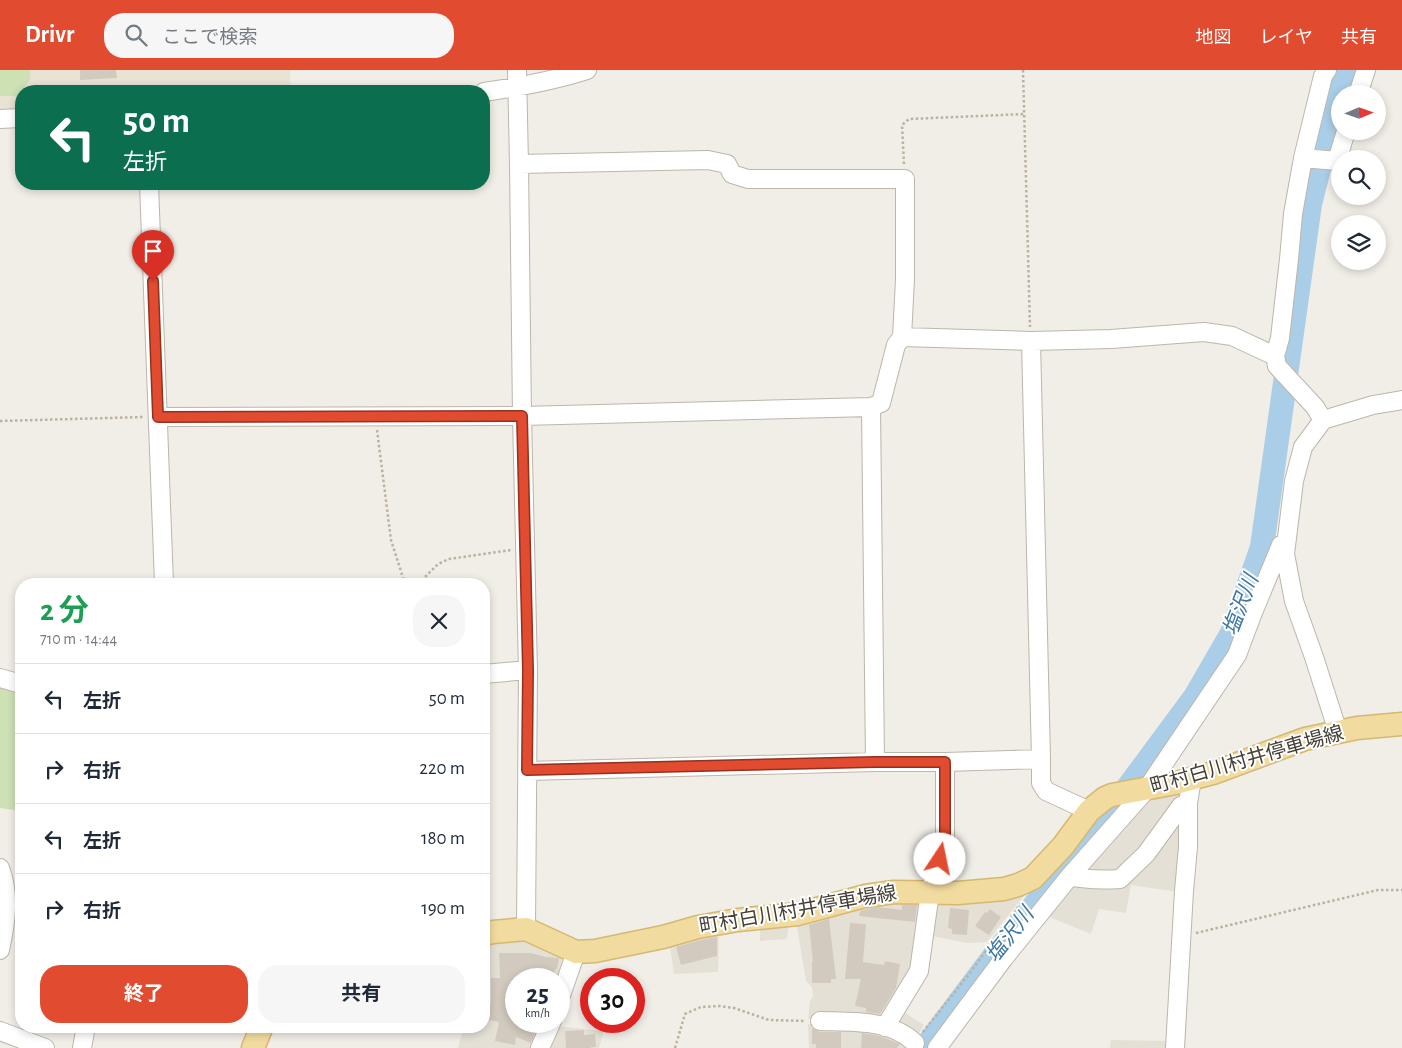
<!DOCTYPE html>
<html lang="ja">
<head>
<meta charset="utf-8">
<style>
	body { margin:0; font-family:"Alegreya Sans","Noto Sans JP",sans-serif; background:#f6f6f7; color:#1f2937; height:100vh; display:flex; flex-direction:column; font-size:19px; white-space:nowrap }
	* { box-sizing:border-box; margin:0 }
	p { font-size:16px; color:#747a83 }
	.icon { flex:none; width:28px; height:28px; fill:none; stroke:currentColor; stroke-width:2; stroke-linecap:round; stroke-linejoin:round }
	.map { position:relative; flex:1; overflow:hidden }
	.details { position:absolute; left:15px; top:508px; width:475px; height:455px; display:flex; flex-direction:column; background:#fff; border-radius:20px; box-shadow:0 2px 8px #0003 }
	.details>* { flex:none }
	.hud { position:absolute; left:15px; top:15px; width:475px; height:105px; border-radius:20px; box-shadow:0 2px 8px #0003; background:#0b6e4f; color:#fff; overflow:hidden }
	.needle { width:32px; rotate:88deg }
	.tools { position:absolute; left:1331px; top:15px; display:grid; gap:10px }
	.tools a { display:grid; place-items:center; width:55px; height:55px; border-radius:50%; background:#fff; box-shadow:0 2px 8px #0003; font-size:25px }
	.speed { position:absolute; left:505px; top:898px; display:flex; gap:10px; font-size:25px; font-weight:700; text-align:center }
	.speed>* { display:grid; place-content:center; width:65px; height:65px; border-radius:50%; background:#fff; box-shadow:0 2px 8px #0003; line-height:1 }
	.speed small { font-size:12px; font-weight:400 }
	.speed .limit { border:8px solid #d22; background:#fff; color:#111 }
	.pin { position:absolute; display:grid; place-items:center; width:42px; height:42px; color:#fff; margin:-51px -21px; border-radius:50% 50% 50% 0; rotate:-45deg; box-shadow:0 0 5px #0007 }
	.pin .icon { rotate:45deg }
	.me { position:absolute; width:55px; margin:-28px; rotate:11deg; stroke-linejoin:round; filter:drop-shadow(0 0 4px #0008) }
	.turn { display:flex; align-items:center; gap:18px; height:105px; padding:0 25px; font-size:22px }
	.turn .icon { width:65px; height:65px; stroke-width:2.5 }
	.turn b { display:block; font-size:35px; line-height:42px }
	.round { display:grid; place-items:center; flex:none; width:52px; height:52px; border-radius:20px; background:#f6f6f7 }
	.headline { display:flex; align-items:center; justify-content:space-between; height:85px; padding:0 25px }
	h1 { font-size:30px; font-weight:700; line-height:38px; color:#1e9e55 }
	.button { display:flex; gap:10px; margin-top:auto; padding:10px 25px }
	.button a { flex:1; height:58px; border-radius:20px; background:#e14b2f; color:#fff; font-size:20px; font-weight:700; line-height:58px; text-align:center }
	.button a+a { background:#f6f6f7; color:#1f2937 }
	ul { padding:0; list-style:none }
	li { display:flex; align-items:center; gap:15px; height:70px; padding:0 25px; border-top:1px solid #e0e1e3 }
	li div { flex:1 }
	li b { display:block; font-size:19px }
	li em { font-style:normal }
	header { display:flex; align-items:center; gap:30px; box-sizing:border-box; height:70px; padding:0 25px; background:#e14b2f; color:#fff }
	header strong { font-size:24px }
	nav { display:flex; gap:28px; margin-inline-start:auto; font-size:18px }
	.search { width:350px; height:45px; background:#f6f6f7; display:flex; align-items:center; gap:12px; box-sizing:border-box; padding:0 18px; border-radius:20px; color:#747a83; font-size:19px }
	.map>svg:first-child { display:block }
	.residential { fill:#e5e0d6 }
	.education { fill:#e9e3d3 }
	.green { fill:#cde1b5 }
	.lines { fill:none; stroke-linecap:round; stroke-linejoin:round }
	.river { stroke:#aacee7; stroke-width:24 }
	.building { fill:#d2cabe }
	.minor-casing { stroke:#bcb6ab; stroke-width:20 }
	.major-casing { stroke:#d5b871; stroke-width:25 }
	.path { stroke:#bcb19e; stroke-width:2.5; stroke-dasharray:2.5 2.5; stroke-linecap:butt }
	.minor { stroke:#fff; stroke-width:18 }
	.major { stroke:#f2db9f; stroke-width:22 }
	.route-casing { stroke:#92311f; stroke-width:12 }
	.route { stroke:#e14b2f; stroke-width:9 }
	.labels { text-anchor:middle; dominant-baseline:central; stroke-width:4; stroke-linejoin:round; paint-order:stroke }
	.street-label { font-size:20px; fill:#443f37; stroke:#fff }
	.water-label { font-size:21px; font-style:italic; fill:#3d77a3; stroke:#fff }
</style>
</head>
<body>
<header>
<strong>Drivr</strong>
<div class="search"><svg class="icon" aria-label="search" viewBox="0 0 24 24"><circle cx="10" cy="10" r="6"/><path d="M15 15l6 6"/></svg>ここで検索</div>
<nav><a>地図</a><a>レイヤ</a><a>共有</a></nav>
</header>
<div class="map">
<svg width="1402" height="978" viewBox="0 0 1402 978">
	<rect width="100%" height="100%" fill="#f1eee7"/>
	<path class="residential" d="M1187 716 1180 728 1121 806 1079 805 1146 724Z
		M1182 744 1178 822 1131 815 1126 843 1099 839 1091 864 1042 844 1070 810 1121 812Z
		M1026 823 987 872 967 873 927 865 934 826Z
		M926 825 917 893 883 955 863 949H808L810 931 813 926 812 917 806 911 796 851Z
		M760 852H789L787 869 760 871Z
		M719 857 718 902 674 904 669 869Z
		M518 867 539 873 562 889 558 909H516V951H547L536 978H458L464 956H484V870Z
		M898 938 924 955 917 967 887 956Z
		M808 954H861L891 962 908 978H809Z
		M554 956 604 961 599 978H544Z
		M1111 970 1171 971 1170 978H1110Z"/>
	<path class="education" d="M0 0H290L291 21H21V38L0 40Z"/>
	<path class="green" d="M0 0H30V10L17 26H0Z
		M0 617 21 622V741L0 738Z"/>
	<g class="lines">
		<path class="river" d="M925 978 1001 877 1112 739 1195 627 1232 563 1262 477 1310 134 1330 56 1346 0"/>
	</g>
	<path class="building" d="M80 0H116L117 8 80 10Z
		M902 835H917L915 852 859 846 860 841 868 839 878 837 902 840Z
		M950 838 969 840 967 865 952 864V859L948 858Z
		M990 839 1001 847 989 865 975 856 985 842 987 843Z
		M829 849 836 909H831V913H812V892H813L809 855Z
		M850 853 866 854 863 892 884 895 885 891 900 894 896 918 880 944 866 942V938L855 936 861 909H845Z
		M717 867V886L681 895 676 877 701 870Z
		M499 883H531L546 887 559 888 557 899H555L553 909H516V921L512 922V946H514L513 951 538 956 531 973 516 967 515 975 495 971 499 952 484 949V933L491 935V908H500Z
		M812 958 820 962H841V978H816V974H812Z
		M584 960V965L595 964 596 977H591V978H566L565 961Z
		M862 963 880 966 900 974 897 978H861Z"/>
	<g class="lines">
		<g class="minor-casing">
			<path id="minor" d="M517 0 519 94 522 346 528 600 526 859
				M484 22C519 17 553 11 587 0
				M1358 24 1366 0
				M0 49 21 48
				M1303 88 1337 91 1346 61
				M149 114 164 514
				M902 267 1031 271 1111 269 1204 262 1232 266 1275 286
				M1031 271 1041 689V713L1046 721 1089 741
				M871 337 875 692
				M158 347 522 346 871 337 881 333 896 275 902 267 905 209V109H748L732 104 727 94 708 90 519 94
				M1323 350 1315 337 1277 296 1275 286 1280 268 1289 189 1293 144 1303 88 1323 6 1327 0
				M484 604 528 600
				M0 608 21 614
				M1338 662 1314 587 1294 531 1285 484 1294 411 1303 377 1323 350 1373 335 1402 330
				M527 701 875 692H945L1041 689
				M0 798C10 824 6 853 0 880
				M1070 806C1086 810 1104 810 1120 809L1146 784 1181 736 1188 733
				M559 931 576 882
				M820 951C852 952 890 949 915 973
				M885 957 919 901 930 822 945 772V692
				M0 961 45 978
				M82 978 86 956
				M540 978 552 951
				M937 978 1004 888 1070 806 1146 720 1237 585 1252 545 1281 475 1286 472
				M1175 978 1184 821 1188 777V733L1192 709"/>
		</g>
		<g class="major-casing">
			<path id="major" d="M484 864 493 862 526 859 576 882 595 881 663 867 698 857 738 850 798 844 865 826 894 822 958 823 1004 819 1018 815 1033 808 1063 776 1089 741 1105 728 1112 725 1176 713 1213 703 1305 669 1357 658 1402 654
				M253 978 262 956"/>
		</g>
		<path class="path" d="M1023 0 1030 257
			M904 94 902 55 909 49 1025 44
			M0 351 144 347
			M377 360 391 470 405 514
			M418 514 438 494 449 489 511 480
			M1196 863 1378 820H1402
			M923 962 969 904 1021 833
			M675 978 685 944 701 937 720 936 734 938 769 950 806 951"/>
		<use href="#minor" class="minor"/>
		<use href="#major" class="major"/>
	</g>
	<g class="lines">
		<g class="route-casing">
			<path id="route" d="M153 211 158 347 522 346 528 600 527 700 875 692H945V772L940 789"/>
		</g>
		<use href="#route" class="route"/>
	</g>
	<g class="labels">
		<g class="street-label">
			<text transform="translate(1247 690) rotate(-16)">町村白川村井停車場線</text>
			<text transform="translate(798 840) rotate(-10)">町村白川村井停車場線</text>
		</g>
		<g class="water-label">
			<text transform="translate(1241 535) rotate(-69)">塩沢川</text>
			<text transform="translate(1010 865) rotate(-52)">塩沢川</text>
		</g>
	</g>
</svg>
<div class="tools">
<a><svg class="needle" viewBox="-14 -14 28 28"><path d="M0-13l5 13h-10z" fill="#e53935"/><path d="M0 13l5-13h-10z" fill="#747a83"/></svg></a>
<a><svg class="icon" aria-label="search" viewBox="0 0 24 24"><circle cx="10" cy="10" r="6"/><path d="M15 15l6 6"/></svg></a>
<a><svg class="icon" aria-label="layers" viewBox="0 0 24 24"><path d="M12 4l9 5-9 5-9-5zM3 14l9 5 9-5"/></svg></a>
</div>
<div class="speed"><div>25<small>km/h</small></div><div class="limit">30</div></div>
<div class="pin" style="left:153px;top:211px;background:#d93025"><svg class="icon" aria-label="arrive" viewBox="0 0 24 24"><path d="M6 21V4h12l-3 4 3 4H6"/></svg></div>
<svg class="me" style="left:940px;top:789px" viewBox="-20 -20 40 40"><circle r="19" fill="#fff"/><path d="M0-13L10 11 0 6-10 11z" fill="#e14b2f"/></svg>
<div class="hud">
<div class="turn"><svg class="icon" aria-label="left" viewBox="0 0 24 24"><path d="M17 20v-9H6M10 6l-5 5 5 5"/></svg><div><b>50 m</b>左折</div></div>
</div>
<section class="details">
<div class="headline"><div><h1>2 分</h1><p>710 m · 14:44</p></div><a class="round"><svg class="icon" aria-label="close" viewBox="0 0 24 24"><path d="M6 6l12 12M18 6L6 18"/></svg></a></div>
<ul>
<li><svg class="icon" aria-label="left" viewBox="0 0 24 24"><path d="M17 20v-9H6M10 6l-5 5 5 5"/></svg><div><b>左折</b></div><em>50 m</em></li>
<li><svg class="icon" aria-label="right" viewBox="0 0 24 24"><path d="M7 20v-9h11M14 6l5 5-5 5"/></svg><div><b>右折</b></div><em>220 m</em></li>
<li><svg class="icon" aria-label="left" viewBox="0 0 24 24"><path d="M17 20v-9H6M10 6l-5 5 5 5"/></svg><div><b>左折</b></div><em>180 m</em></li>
<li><svg class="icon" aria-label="right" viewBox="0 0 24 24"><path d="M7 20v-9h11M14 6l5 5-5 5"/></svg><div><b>右折</b></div><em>190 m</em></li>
</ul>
<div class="button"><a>終了</a><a>共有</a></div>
</section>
</div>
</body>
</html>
